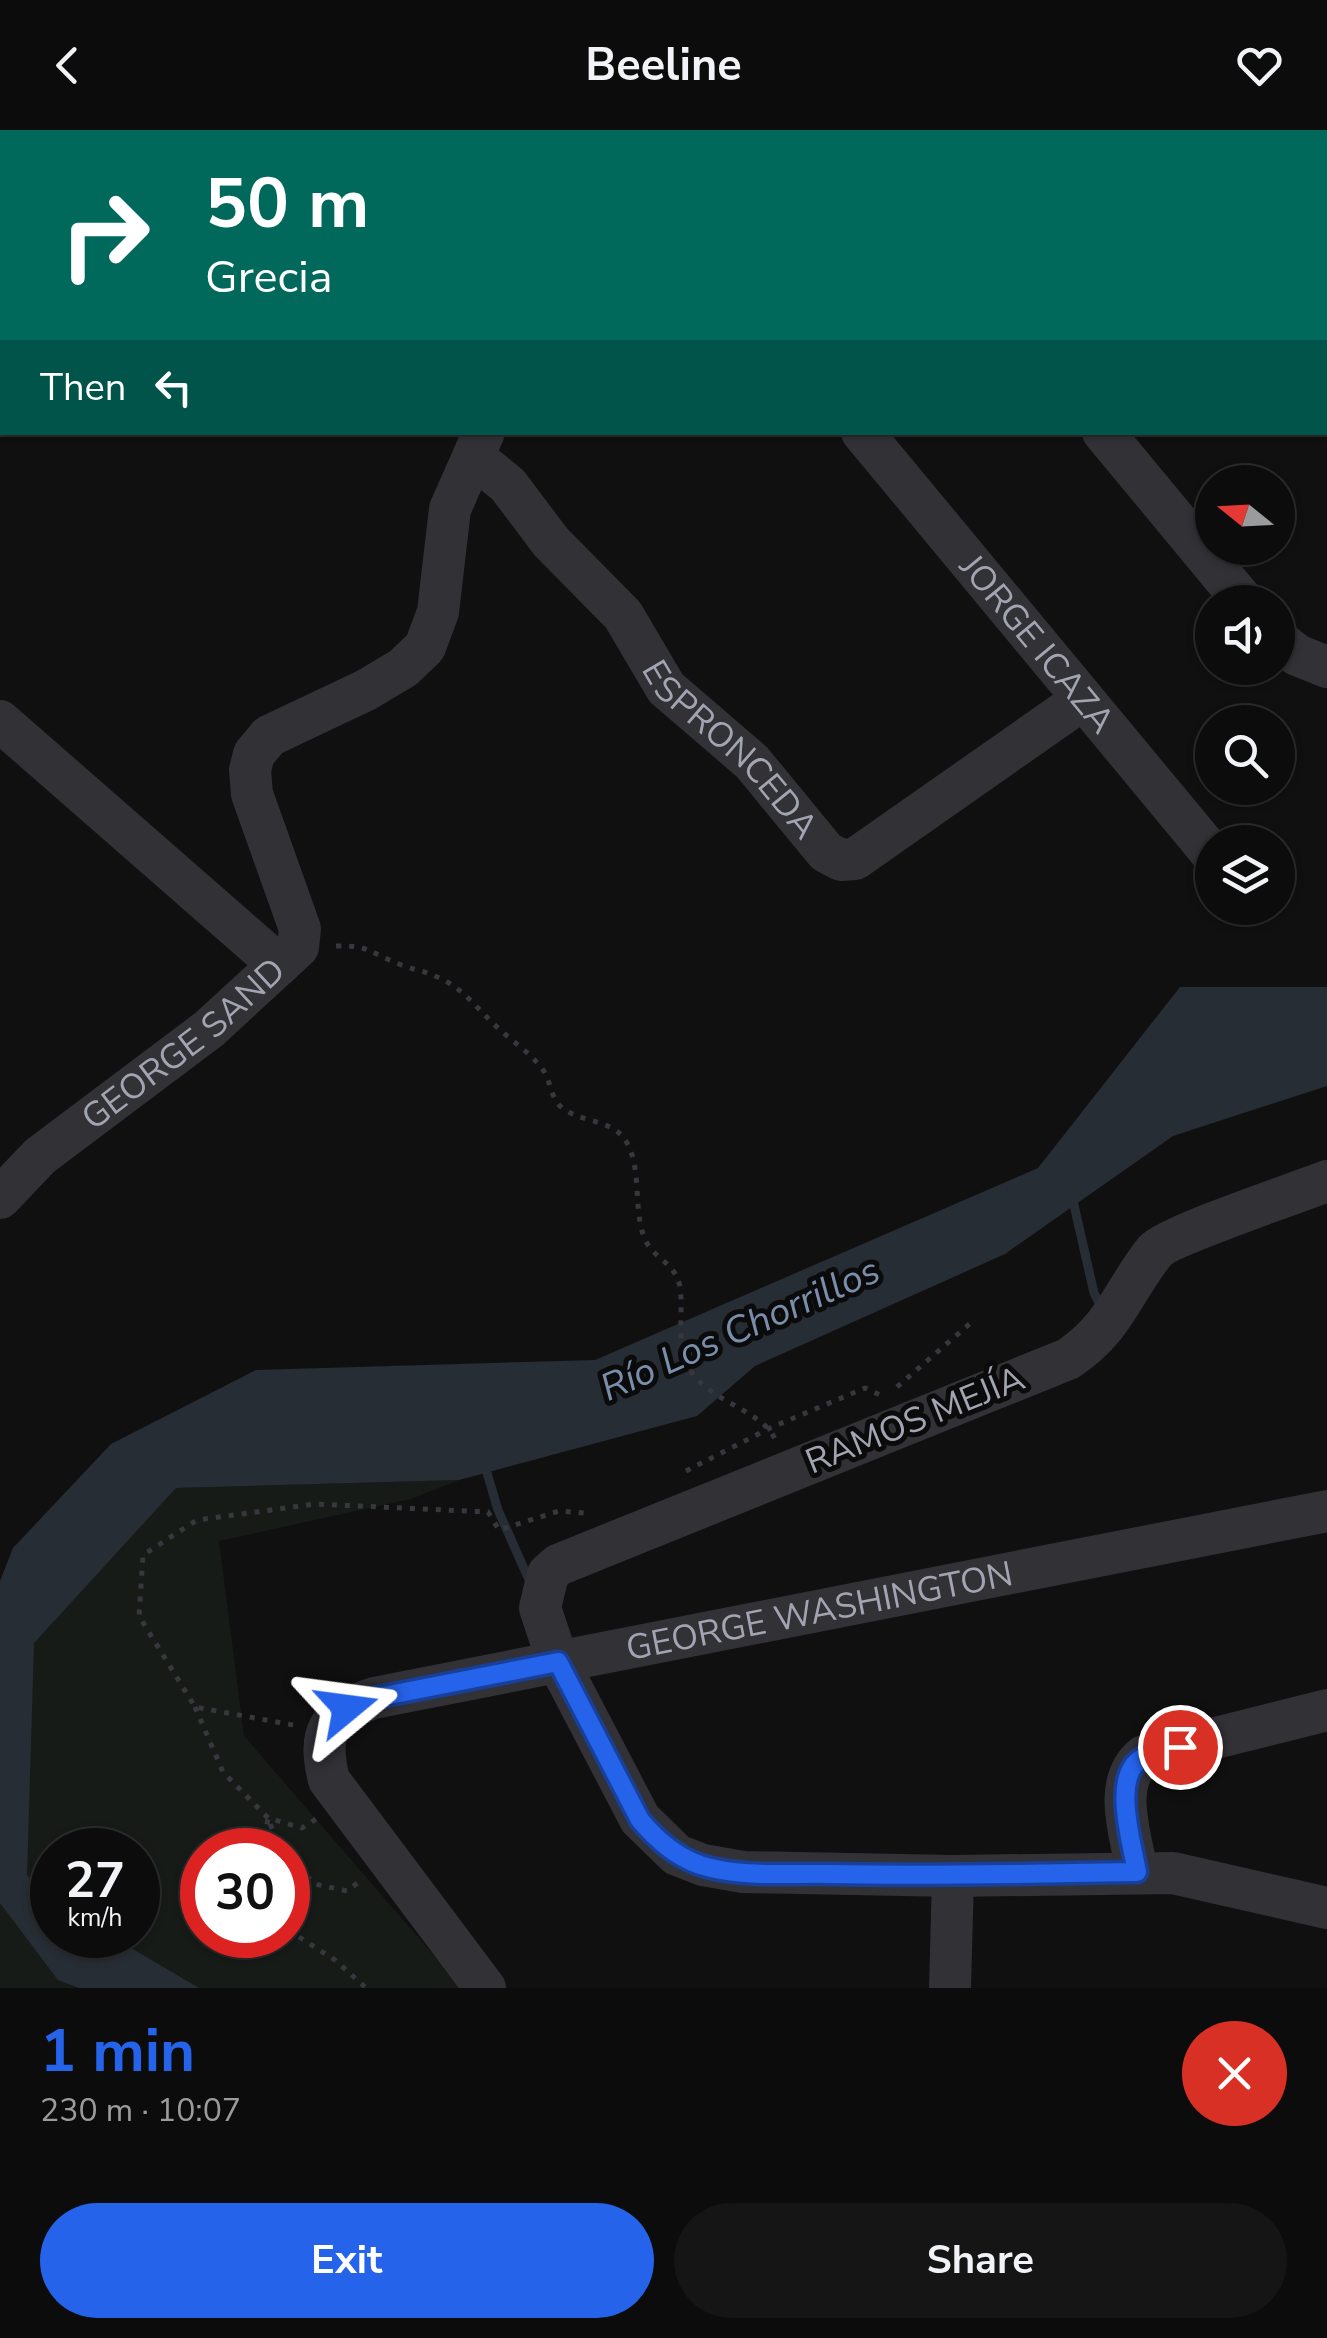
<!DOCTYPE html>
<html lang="en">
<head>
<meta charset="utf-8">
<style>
	body { margin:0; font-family:"Nunito Sans",sans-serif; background:#151516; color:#f1f3f6; height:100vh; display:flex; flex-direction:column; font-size:38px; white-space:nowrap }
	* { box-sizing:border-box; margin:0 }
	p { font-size:32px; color:#9a9b9d }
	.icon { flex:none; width:55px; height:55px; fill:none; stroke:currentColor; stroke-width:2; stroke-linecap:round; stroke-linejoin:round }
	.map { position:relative; height:1858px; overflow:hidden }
	.details { display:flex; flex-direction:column; background:#0c0c0d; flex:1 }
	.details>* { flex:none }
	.guide { position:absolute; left:0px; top:0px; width:1328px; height:305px; box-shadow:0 2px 8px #0004,0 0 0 2px #2c2c2e; background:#00695c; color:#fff; overflow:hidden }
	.needle { width:65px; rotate:288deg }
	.controls { position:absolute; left:1195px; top:335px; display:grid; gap:20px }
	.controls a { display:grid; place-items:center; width:100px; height:100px; border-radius:50%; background:#0c0c0d; box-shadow:0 2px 8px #0004,0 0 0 2px #2c2c2e; font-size:50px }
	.speed { position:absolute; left:30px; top:1698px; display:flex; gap:20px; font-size:50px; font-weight:700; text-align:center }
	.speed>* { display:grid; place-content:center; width:130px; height:130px; border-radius:50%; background:#0c0c0d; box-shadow:0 2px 8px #0004,0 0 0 2px #2c2c2e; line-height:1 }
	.speed small { font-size:25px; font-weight:400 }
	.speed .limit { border:15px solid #d22; background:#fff; color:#111 }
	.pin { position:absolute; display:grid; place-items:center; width:85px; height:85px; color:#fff; margin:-42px; border:5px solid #fff; border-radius:50%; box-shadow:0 2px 10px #0007 }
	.me { position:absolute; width:110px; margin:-55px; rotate:74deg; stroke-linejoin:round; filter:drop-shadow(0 0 8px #0008) }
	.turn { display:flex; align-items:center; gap:35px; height:210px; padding:0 40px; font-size:45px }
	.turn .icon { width:130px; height:130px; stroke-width:2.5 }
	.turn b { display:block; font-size:70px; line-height:85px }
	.then { display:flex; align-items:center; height:95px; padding:0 40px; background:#0003; gap:20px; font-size:38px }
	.round { display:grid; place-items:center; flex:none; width:105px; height:105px; border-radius:52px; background:#151516 }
	.summary { display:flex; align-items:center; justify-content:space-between; height:170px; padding:0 40px }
	h1 { font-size:60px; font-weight:700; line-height:75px; color:#2563eb }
	.primary-button { display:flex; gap:20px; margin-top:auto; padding:20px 40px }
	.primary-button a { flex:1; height:115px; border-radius:60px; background:#2563eb; color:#fff; font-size:40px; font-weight:700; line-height:115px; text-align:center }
	.primary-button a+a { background:#151516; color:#f1f3f6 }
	header { display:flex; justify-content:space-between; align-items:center; height:130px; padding:0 40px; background:#0c0c0d; font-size:45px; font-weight:700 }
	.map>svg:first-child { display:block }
	.green { fill:#171b18; fill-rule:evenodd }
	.water { fill:#272d34 }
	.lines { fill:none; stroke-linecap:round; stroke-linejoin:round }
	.stream { stroke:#272d34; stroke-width:9 }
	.path { stroke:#37383d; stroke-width:5; stroke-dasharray:5 8; stroke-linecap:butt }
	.minor { stroke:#313136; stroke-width:42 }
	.route-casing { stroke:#184099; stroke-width:25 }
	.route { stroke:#2563eb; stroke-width:18 }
	.labels { text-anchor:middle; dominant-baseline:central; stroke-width:10; stroke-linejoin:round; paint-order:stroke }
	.street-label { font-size:35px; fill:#a2a5b1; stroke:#0b0b0c }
	.water-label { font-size:38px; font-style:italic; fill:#7a8eab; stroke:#0b0b0c }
</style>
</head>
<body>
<header><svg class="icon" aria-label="back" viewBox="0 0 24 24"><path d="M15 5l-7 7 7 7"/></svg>Beeline<svg class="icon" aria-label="heart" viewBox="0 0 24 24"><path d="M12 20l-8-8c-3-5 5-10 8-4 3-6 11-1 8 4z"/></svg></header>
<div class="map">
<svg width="1327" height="1858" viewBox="0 0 1327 1858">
	<rect width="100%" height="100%" fill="#101011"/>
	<path class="green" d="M459 1350 411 1369 219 1411 244 1606 462 1858H0V1513L34 1512 176 1358ZM52 1720H138V1805H52ZM202 1720H288V1805H202Z"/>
	<path class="water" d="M1180 857H1327V956L1173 1006 1005 1124 755 1236 697 1286 459 1350 176 1358 34 1513 27 1745 52 1769V1805H109L199 1858H79L58 1850 0 1773V1451L13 1418 111 1314 256 1240 595 1230 1038 1038Z"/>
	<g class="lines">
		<path class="stream" d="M1072 1066 1094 1163 1101 1176
			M487 1343 498 1380 530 1452"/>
		<path class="path" d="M336 816C370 815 370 823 399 834 411 839 424 841 435 846 463 857 477 879 499 899 513 912 532 924 543 940 552 953 550 970 564 979 585 994 616 989 628 1015 641 1040 634 1077 643 1104 651 1130 675 1130 680 1157 684 1183 675 1213 689 1238 708 1272 761 1279 775 1309
			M897 1257 974 1190
			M686 1341 770 1298 865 1258 880 1265
			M195 1577 223 1642 268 1688 302 1698 316 1689
			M293 1595 195 1577 139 1486 143 1425 197 1390 315 1374 488 1382 499 1400 559 1381 584 1383
			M263 1720 268 1688 280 1720
			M288 1728 315 1754 347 1761 360 1751
			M288 1800 335 1830 366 1858"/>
		<g class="minor">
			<path d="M435 0V2"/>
			<path d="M1326 0 1327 1"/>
			<path d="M913 2 915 0"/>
			<path id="s1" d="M862 302 1212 724"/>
			<path d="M1103 302 1244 472"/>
			<path id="s2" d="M475 328 508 355 551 412 623 485 666 558 752 632 826 722 841 730 855 729 1082 570"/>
			<path d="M1278 510 1297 525 1327 537"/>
			<path d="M0 591 279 835"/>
			<path d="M1327 1051C1299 1062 1168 1106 1155 1121 1122 1162 1116 1197 1068 1229L558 1435 548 1444 540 1478 558 1532 640 1689 677 1725 703 1735 743 1742 953 1746 1173 1743 1327 1778"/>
			<path id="s3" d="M0 1068 40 1026 209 899 298 817 300 799 252 664 250 640 254 624 269 606 366 560 403 538 425 517 438 482 450 379 484 302"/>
			<path d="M1137 1742C1131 1705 1111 1653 1144 1626L1327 1580"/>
			<path id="s4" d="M485 1858 329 1650C317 1602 328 1584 374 1568L1327 1381"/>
			<path d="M950 1858 953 1746"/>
		</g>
	</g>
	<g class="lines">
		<g class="route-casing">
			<path id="route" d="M347 1578 374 1568 558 1532 640 1690C657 1710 675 1726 700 1735 741 1748 788 1743 830 1744 932 1746 1034 1744 1137 1742 1132 1713 1111 1646 1142 1628 1152 1622 1168 1620 1180 1617"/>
		</g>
		<use href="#route" class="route"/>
	</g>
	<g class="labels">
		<g class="street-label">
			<text stroke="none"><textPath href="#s1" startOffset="275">JORGE ICAZA</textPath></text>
			<text stroke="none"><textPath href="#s2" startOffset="390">ESPRONCEDA</textPath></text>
			<text stroke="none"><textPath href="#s3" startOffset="240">GEORGE SAND</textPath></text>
			<text transform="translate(915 1290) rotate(-22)">RAMOS MEJÍA</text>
			<text stroke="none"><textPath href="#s4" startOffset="822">GEORGE WASHINGTON</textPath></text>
		</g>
		<g class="water-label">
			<text transform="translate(740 1199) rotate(-24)">Río Los Chorrillos</text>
		</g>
	</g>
</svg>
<div class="controls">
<a><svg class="needle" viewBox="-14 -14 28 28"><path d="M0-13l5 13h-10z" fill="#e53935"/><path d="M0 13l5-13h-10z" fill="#9a9b9d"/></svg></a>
<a><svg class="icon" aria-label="sound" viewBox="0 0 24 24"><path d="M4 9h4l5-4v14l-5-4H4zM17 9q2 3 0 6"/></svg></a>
<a><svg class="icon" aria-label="search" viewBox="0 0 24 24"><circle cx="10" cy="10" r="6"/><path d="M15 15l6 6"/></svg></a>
<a><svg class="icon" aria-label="layers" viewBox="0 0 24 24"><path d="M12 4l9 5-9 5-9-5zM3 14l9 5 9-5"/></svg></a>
</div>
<div class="speed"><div>27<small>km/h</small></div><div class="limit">30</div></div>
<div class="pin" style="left:1180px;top:1617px;background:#d93025"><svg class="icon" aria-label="arrive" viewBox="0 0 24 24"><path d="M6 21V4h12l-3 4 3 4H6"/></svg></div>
<svg class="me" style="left:347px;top:1578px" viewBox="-20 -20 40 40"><path d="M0-17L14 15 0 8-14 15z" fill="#2563eb" stroke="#fff" stroke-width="4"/></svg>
<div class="guide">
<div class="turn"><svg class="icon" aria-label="right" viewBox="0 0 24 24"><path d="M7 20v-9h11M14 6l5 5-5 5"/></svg><div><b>50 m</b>Grecia</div></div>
<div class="then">Then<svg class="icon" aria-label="left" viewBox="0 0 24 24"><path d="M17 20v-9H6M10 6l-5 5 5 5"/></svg></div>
</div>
</div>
<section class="details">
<div class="summary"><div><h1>1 min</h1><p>230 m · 10:07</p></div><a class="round" style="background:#d93025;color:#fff"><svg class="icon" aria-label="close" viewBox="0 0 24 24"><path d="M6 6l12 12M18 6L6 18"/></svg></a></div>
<div class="primary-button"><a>Exit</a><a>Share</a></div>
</section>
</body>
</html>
